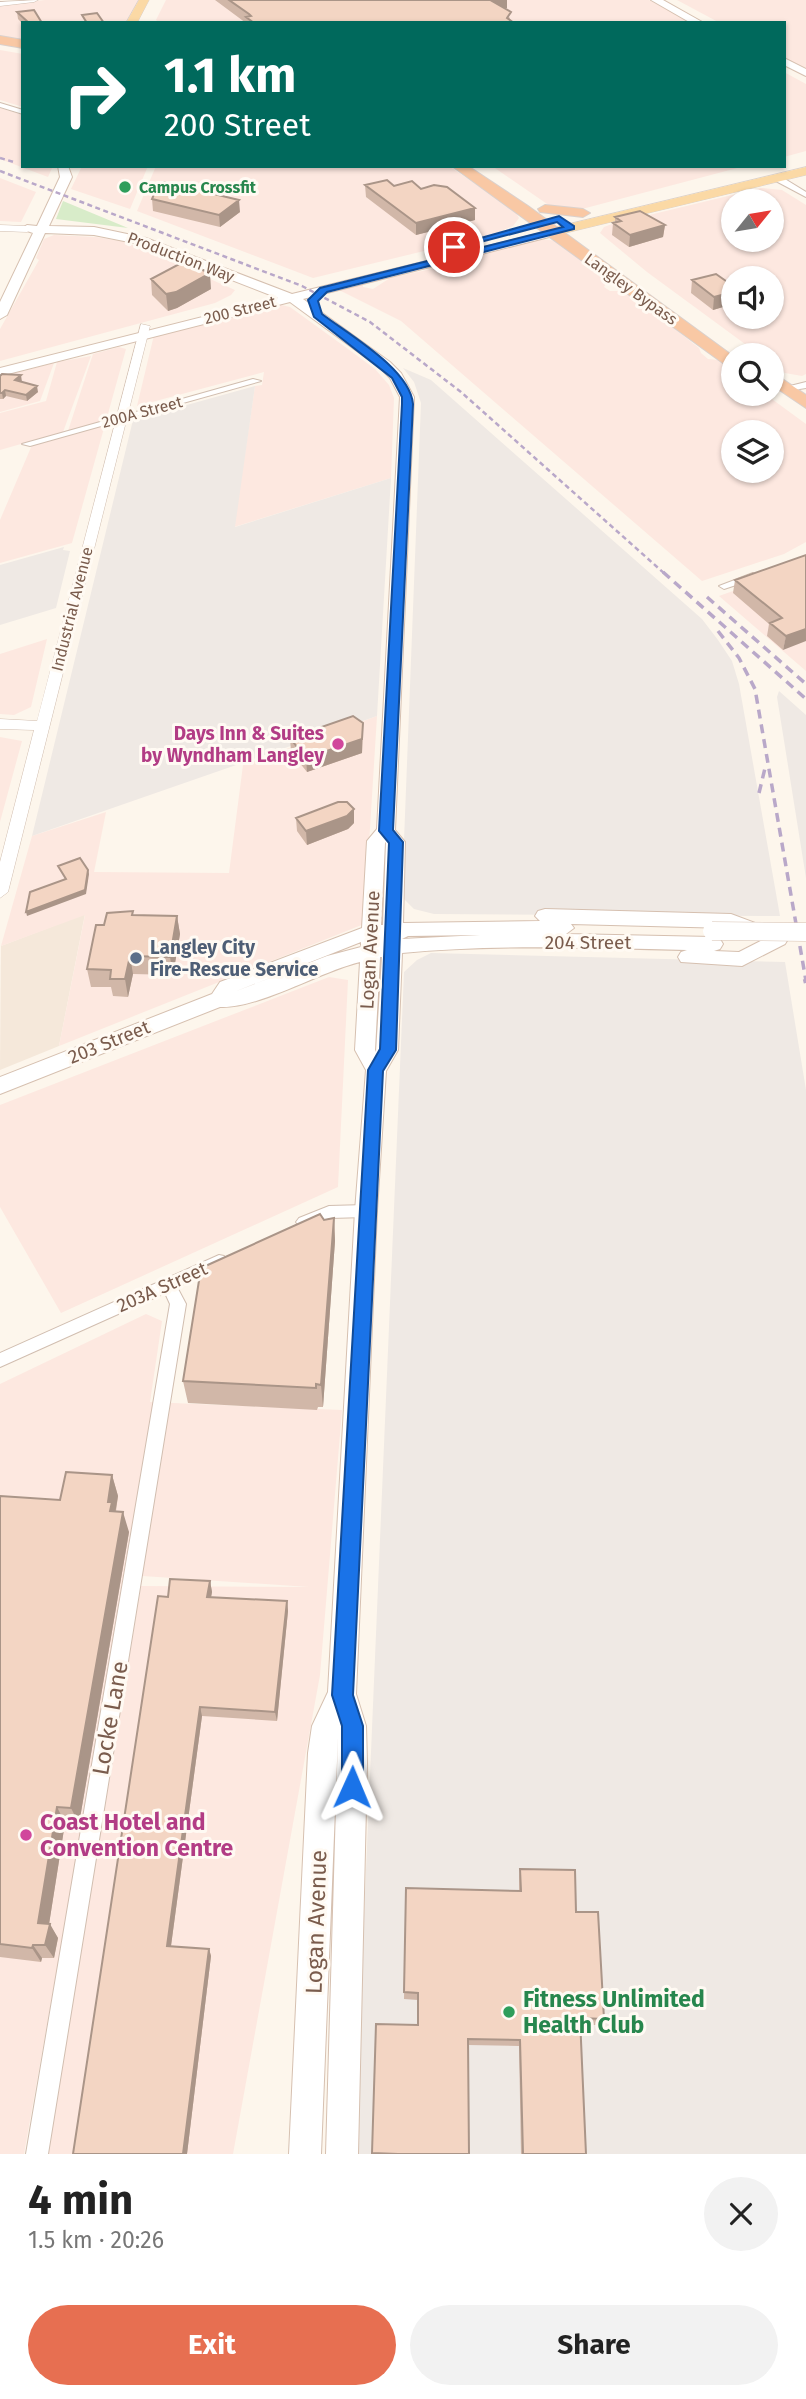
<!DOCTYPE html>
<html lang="en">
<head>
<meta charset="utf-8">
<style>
	body { margin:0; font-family:"Fira Sans",sans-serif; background:#f2f2f2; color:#222; height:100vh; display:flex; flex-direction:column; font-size:26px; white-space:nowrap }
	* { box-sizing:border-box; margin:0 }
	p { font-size:23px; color:#767676 }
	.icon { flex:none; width:38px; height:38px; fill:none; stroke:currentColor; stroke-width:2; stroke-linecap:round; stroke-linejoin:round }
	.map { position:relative; height:2154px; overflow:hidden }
	.sheet { display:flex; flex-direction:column; background:#fff; flex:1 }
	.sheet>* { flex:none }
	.hud { position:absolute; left:21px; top:21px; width:765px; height:147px; border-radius:0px; box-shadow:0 2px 5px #0004; background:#00695c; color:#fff; overflow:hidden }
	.needle { width:46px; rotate:60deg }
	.controls { position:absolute; left:721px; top:189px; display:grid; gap:14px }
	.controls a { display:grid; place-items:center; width:63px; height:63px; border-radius:50%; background:#fff; box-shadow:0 2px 5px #0004; font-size:35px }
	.pin { position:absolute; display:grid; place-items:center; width:60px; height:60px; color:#fff; margin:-30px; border:4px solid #fff; border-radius:50%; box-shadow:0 2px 7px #0007 }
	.me { position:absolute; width:77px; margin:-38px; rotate:1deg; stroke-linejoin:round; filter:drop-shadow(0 0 5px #0008) }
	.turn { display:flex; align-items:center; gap:24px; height:147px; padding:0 28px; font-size:32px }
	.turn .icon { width:91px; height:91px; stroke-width:2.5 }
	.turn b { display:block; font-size:49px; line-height:60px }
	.round { display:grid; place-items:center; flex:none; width:74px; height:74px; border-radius:37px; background:#f2f2f2 }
	.head { display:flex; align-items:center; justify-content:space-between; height:119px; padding:0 28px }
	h1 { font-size:42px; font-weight:700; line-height:52px }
	.action { display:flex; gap:14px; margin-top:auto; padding:14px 28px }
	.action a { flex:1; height:80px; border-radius:42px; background:#e76f51; color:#fff; font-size:28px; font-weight:700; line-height:80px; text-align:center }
	.action a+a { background:#f2f2f2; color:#222 }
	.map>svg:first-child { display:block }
	.residential { fill:#f5e8da }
	.commercial { fill:#fde8e0; fill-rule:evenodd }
	.industrial { fill:#efe9e4 }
	.green { fill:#d8ecc9 }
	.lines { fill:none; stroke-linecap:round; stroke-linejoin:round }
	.minor-casing { stroke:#d1beb0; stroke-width:2 }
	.tertiary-casing { stroke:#d1beb0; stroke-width:1 }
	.secondary-casing { stroke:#d6c0b0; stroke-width:2 }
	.primary-casing { stroke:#dad1cd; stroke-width:1 }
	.trunk-casing { stroke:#dad1cd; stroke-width:2 }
	.minor { fill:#fff; fill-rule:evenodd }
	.tertiary { fill:#fff; fill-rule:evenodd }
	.secondary { fill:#fff; fill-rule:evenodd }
	.primary { fill:#fbd9a5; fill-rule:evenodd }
	.trunk { fill:#f9c8a4; fill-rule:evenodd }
	.rail-far2 { stroke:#b9a8c9; stroke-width:2.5; stroke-dasharray:5 3.5; stroke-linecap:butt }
	.rail-far1 { stroke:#b9a8c9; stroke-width:3.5; stroke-dasharray:9 6; stroke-linecap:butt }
	.rail { stroke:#b9a8c9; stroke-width:4.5; stroke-dasharray:11 8; stroke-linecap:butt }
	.secondary-bridge-casing { stroke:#d6c0b0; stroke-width:19; stroke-linecap:butt }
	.secondary-bridge { stroke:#fff; stroke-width:18 }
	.wall { fill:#d1b7a8 }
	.shaded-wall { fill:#aa9588 }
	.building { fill:#f3d5c3; stroke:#aa9588; stroke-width:2 }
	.route { fill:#1a73e8; stroke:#114b97; stroke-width:2 }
	.leisure-dot { fill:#2e9e5b; stroke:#fffaf3; stroke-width:2.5 }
	.hotel-dot { fill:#d1479c; stroke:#fffaf3; stroke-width:2.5 }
	.service-dot { fill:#5c6f8a; stroke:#fffaf3; stroke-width:2.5 }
	.labels { text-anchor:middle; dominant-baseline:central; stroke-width:6; stroke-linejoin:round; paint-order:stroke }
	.far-leisure-label { font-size:16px; font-weight:bold; fill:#27864d; stroke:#fffaf3; text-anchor:start }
	.far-street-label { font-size:16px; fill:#7a5c4d; stroke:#fffaf3 }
	.hotel-label { font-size:19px; font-weight:bold; fill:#b23c85; stroke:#fffaf3; text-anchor:end }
	.street-label { font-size:19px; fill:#7a5c4d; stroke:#fffaf3 }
	.service-label { font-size:19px; font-weight:bold; fill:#4e5e75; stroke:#fffaf3; text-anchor:start }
	.near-street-label { font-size:23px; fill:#7a5c4d; stroke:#fffaf3 }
	.near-hotel-label { font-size:23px; font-weight:bold; fill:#b23c85; stroke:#fffaf3; text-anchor:start }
	.near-leisure-label { font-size:23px; font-weight:bold; fill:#27864d; stroke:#fffaf3; text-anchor:start }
</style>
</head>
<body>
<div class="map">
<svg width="806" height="2154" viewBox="0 0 806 2154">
	<rect width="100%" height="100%" fill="#fdf6ec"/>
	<path class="residential" d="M85 914 59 1046 0 1070 1 946Z"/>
	<path class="commercial" d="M45 0H141L128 23H23V41L0 37V5Z
		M166 0H649L692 23H160L156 20Z
		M677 0H806V69L784 57V23H720Z
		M0 50 23 54V107L0 100Z
		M784 72 806 84V151L784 157Z
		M0 108 23 115V166H53L48 177 0 159Z
		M82 166H148L130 209 71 189Z
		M156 166H449L515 211 519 218 513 226 494 234 313 278 137 211Z
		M492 166H745L582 209 550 206Z
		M0 178 36 192 21 222 0 221Z
		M761 188 782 190 806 205V374L802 376 785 373 772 364V355H760L647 272 600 233 604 227 612 224ZM733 201H772V240H733ZM733 278H772V317H733Z
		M54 235 96 237 126 242 235 290 231 295 215 303 0 361V329L39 260 36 258 44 239Z
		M539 239 558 241 608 280 604 287 610 291H620L633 296 699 348 701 353 708 359 719 360 733 370V394H765L806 424V542L784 554 702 581 401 321 339 290 363 284V287L373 289 390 278 440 267 457 268 467 266 462 259ZM733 432H772V471H733Z
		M277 304 290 307 348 349 375 369 389 385 394 398 391 478 234 527 255 386 262 385 264 372 137 406 154 335Z
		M119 347 126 349 72 543 0 563V520L32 445 67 434 93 354Z
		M91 356 63 432 0 450V413L46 401 57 362Z
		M54 363 40 401 0 412V377Z
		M806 565V671L719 596Z
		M47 639 31 707 14 715 0 714V654Z
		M377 716 364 924 59 1046 85 915 1 946 32 836 106 812 94 872 229 873 243 765Z
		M0 737 22 741 0 822Z
		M329 977 348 980 338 1187 61 1313 0 1207V1105Z
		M146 1314 162 1321 150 1402 342 1410 320 1675 233 2154H48L141 1586 309 1587 127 1575 24 2154H0V1384Z"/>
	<path class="industrial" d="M403 368 431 380 702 619 718 640 732 661 739 684 780 916 434 914 414 909 404 899 402 892 421 403 414 382Z
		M255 386 235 527 391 478 377 716 32 836 133 420Z
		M64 547 63 550 70 551 56 608 0 625V565Z
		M779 691 806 715V878L777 697Z
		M431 953 785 962 806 1090V2154H354L404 972 417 960Z"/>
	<path class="green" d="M63 201 128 228 56 219Z"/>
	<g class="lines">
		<g class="minor-casing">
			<path id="minor" d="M0 103 23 110V114L0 107Z
				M774 176H780L806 192V197L774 180Z
				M253 379 261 381 30 446 22 444Z
				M806 382V388L787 391 782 388Z
				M753 573 758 576 757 578 724 589 719 586Z
				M366 1205 371 1207 373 1211 371 1215 366 1217 330 1218 304 1228 299 1226 296 1222 299 1218 329 1206Z
				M219 1255 224 1256 227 1261 224 1266 177 1287 186 1304 48 2154H26L170 1304 165 1293 0 1367V1353Z"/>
		</g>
		<g class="tertiary-casing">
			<path id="tertiary" d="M38 0 34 2 0 6V2Z
				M0 225 27 226 32 229 27 232 0 231Z
				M141 324 150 326 8 892 0 898V862L34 730 0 729V719L37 721Z"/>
		</g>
		<g class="secondary-casing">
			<path id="secondary" d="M651 0H663L704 23H691Z
				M784 58 806 69V76L784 65Z
				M58 166H68L72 177 49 226 94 227 146 238 292 294 557 229V235L303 299 390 362 401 373 414 397 395 830 405 842 403 923 540 921 535 916 538 911 545 909 731 914 766 927 769 932 766 937 759 939 729 928 571 924 574 928 566 934 713 937 720 939 723 944 720 949 714 951 739 952 778 932 785 934 788 939 785 944 742 966 681 962 678 957 681 952 687 950C592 948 496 944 402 953L398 1050 386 1071 377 1211 356 1694 366 1726 367 1763 358 2154H326L338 1737 321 2154H289L308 1753 312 1726 328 1692 355 1211 366 1070 355 1050 360 962C319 972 258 1009 220 1007L0 1094V1077L212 994 220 982 362 928 367 841 377 829 400 397 390 378 380 368 290 302 0 376V368L278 298 139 244 94 235 45 233 7 315 0 319V302L33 233 21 229 27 225 37 226 60 177ZM386 842 383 925H381L385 843ZM480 935 402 939 408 936ZM361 942V947L327 956 234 992ZM380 957H382L376 1052 375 1050Z"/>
		</g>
		<g class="primary-casing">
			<path id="primary" d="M139 0H149L137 23H126Z
				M806 167V175L553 236 546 232 548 229Z"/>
		</g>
		<g class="trunk-casing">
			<path id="trunk" d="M0 36 23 40V48L0 44Z
				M452 166H468L528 206 733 356V368L727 366Z
				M545 205 583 209 590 213 583 217 540 212 538 209Z
				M772 372 806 395V408L772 385Z"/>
		</g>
		<use href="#minor" class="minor"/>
		<use href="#tertiary" class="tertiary"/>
		<use href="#secondary" class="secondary"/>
		<use href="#primary" class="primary"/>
		<use href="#trunk" class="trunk"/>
		<path class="rail-far2" d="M0 158 14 162
			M0 171 302 286 370 322 461 392 665 574"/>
		<path class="rail-far1" d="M663 572 806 699
			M707 597 806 684
			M718 631 739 658 755 689 806 981
			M759 793 766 764"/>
		<path class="rail" d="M805 979 806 983"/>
		<g class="secondary-bridge-casing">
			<path id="secondary-bridge" d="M712 931 806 932"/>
		</g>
		<use href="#secondary-bridge" class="secondary-bridge"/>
	</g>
	<path class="wall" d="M215 0H507V8H505L511 21 514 23H246Z
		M17 12 42 23 23 24 18 19Z
		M365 185 394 186 421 189 475 220 416 235 366 197Z
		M152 199 240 212 220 227 153 211Z
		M615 217 665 225 663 237 629 247 612 235 613 223 615 222Z
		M151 279 211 289 177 308 168 311 152 295Z
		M692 280 733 286V304L713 310 691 293Z
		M0 376 22 382 38 392 27 401 6 396 3 399H0Z
		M806 555 783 650 767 636 769 624 733 593 735 580Z
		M363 723 362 753 307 772 291 752 290 738Z
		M296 818 354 823 348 829 307 845 297 831Z
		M133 911V915L177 916 180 934 173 975 133 974 128 997 113 996 111 987H91L87 969 104 925Z
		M334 1218 335 1241 323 1407H318L317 1410 188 1403 183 1381 324 1220Z
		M112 1475 118 1496 116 1511 129 1532 79 1824 65 1823 49 1924 58 1938 54 1958H42L41 1962 0 1957V1496L60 1500Z
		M210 1581 212 1592 211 1597 287 1601 288 1611 277 1721 202 1716 171 1946 209 1949 211 1956 187 2154H73L168 1597Z
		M520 1869 576 1912 604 2019 601 2025H580L586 2154H521L519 2046 468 2045 469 2154H372L376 2024 417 2025 418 2000 404 1999 406 1888 519 1891V1877Z"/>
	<path class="shaded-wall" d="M495 0H507V8L492 11V1Z
		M239 200 240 212 220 227 219 215Z
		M475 208V220L416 235V223Z
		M665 225 663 237 629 247 630 235Z
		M210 273 211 289 177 308 168 311 166 294Z
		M733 292V304L713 310 714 297Z
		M21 375 22 382 16 387 15 380Z
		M37 386 38 392 27 401 26 395Z
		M5 390 6 396 3 399 2 393Z
		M806 629V641L783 650 786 636Z
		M363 723 362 753 307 772 306 758Z
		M354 809V823L348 829 307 845 306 831Z
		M88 870 89 874 86 894 27 916 26 912Z
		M177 916 180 934 173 975 170 957Z
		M130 956 133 974 128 997 125 979Z
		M334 1218 335 1241 323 1407 321 1385Z
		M112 1475 118 1496 115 1514 116 1532 108 1502Z
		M123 1512 129 1532 79 1824 71 1808Z
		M210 1581 212 1592 209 1608 207 1597Z
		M287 1601 288 1611 277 1721 275 1712Z
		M200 1707 202 1716 170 1953 167 1946Z
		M57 1807 65 1823 47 1937 38 1923Z
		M50 1924 58 1938 54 1958 45 1945Z
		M33 1945 42 1958 41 1962 32 1948Z
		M209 1949 211 1956 187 2154H183Z"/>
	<path class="building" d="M229 0H495L492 1 511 12 507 18 514 23H254L246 17 251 16 249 14Z
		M34 10 42 23H29L17 12Z
		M97 13 104 23H87L82 15Z
		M387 180 394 186 412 181 421 189 434 185 447 187 475 208 416 223 365 185Z
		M164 182 239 200 219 215 152 199 157 187Z
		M640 211 665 225 630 235 613 223 621 221 615 217Z
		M183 262 210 273 176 292 166 294 151 279Z
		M716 274 733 286V292L714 297 692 280Z
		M2 374 21 375 15 380 37 386 26 395 5 390 2 393H0V376Z
		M806 555V629L786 636 770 623 782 618 735 580Z
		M353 716 363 723 362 739 306 758 290 738Z
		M338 802H347L354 809 347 816 306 831 296 818Z
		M80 858 88 870 85 890 26 912 30 892 66 879 58 866Z
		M133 911 132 915 177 916 170 957 130 956 125 979H110L111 970 87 969 96 925H104L107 913Z
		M320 1214 324 1220 334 1218 321 1385 316 1384V1388L183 1381 201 1268Z
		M66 1472 112 1475 108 1502H112L110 1511 123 1512 71 1808 57 1807 38 1923 50 1924 45 1945H33L32 1948 0 1944V1496L60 1500Z
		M170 1579 210 1581 207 1597 287 1601 275 1712 200 1707 167 1946 209 1949 183 2154H73L158 1596 168 1597Z
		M520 1869 575 1870 576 1912H598L604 2019 580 2018 586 2154H523L520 2040 468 2039 469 2154H398L372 2153 376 2024 418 2025V1993L404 1992 406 1888 521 1891Z"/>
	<path class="route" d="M559 216 574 226V229L327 292 318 301 322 314C348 334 410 369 413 404L393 830 403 842 396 1050 383 1071 353 1695 363 1726V1787L360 1795 352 1798 345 1795 342 1787V1726L332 1695 368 1070 380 1049 389 843 379 831 402 404V397L392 378 314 317 308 300 320 288 563 227 557 222 454 249 449 247Z"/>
	<g class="leisure-dot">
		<circle cx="125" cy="187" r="7"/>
		<circle cx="509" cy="2012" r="7"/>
	</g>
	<g class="hotel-dot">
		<circle cx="338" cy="744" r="7"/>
		<circle cx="26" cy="1835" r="7"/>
	</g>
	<circle class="service-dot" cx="136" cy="958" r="7"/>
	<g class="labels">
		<g class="far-leisure-label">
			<text x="139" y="187">Campus Crossfit</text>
		</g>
		<g class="far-street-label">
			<text transform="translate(181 257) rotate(21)">Production Way</text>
			<text transform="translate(631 289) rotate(36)">Langley Bypass</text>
			<text transform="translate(240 310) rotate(-14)">200 Street</text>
			<text transform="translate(142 412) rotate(-15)">200A Street</text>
			<text transform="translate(72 609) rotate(-76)">Industrial Avenue</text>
		</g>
		<g class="hotel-label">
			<text x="324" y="733">Days Inn &amp; Suites<tspan x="324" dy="22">by Wyndham Langley</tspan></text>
		</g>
		<g class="street-label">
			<text x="588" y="942">204 Street</text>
			<text transform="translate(370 950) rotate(-87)">Logan Avenue</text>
			<text transform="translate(109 1042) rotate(-22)">203 Street</text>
			<text transform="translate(162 1287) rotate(-24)">203A Street</text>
		</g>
		<g class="service-label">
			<text x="150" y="947">Langley City<tspan x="150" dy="22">Fire-Rescue Service</tspan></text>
		</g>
		<g class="near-street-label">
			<text transform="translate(110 1718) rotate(-80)">Locke Lane</text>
			<text transform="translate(316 1922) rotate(-88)">Logan Avenue</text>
		</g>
		<g class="near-hotel-label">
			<text x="40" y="1822">Coast Hotel and<tspan x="40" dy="26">Convention Centre</tspan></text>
		</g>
		<g class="near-leisure-label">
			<text x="523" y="1999">Fitness Unlimited<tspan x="523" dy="26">Health Club</tspan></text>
		</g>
	</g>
</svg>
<div class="controls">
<a><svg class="needle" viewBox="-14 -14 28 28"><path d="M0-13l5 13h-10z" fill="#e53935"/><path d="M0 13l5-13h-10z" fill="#767676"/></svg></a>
<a><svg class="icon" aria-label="sound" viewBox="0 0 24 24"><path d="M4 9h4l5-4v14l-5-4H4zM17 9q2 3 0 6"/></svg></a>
<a><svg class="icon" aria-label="search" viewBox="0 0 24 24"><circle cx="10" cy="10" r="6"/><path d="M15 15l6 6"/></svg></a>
<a><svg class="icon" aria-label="layers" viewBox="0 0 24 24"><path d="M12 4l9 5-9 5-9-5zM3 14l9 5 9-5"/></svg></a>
</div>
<div class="pin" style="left:454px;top:247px;background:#d93025"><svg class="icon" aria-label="arrive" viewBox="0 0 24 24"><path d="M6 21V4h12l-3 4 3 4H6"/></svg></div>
<svg class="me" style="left:352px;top:1787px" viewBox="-20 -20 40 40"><path d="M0-17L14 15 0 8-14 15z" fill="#1a73e8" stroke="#fff" stroke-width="4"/></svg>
<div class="hud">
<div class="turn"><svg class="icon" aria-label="right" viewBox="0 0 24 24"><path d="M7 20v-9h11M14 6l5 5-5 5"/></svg><div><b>1.1 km</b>200 Street</div></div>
</div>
</div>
<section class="sheet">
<div class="head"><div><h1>4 min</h1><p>1.5 km · 20:26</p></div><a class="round"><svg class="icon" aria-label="close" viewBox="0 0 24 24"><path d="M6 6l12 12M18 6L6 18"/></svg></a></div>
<div class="action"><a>Exit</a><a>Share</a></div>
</section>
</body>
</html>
